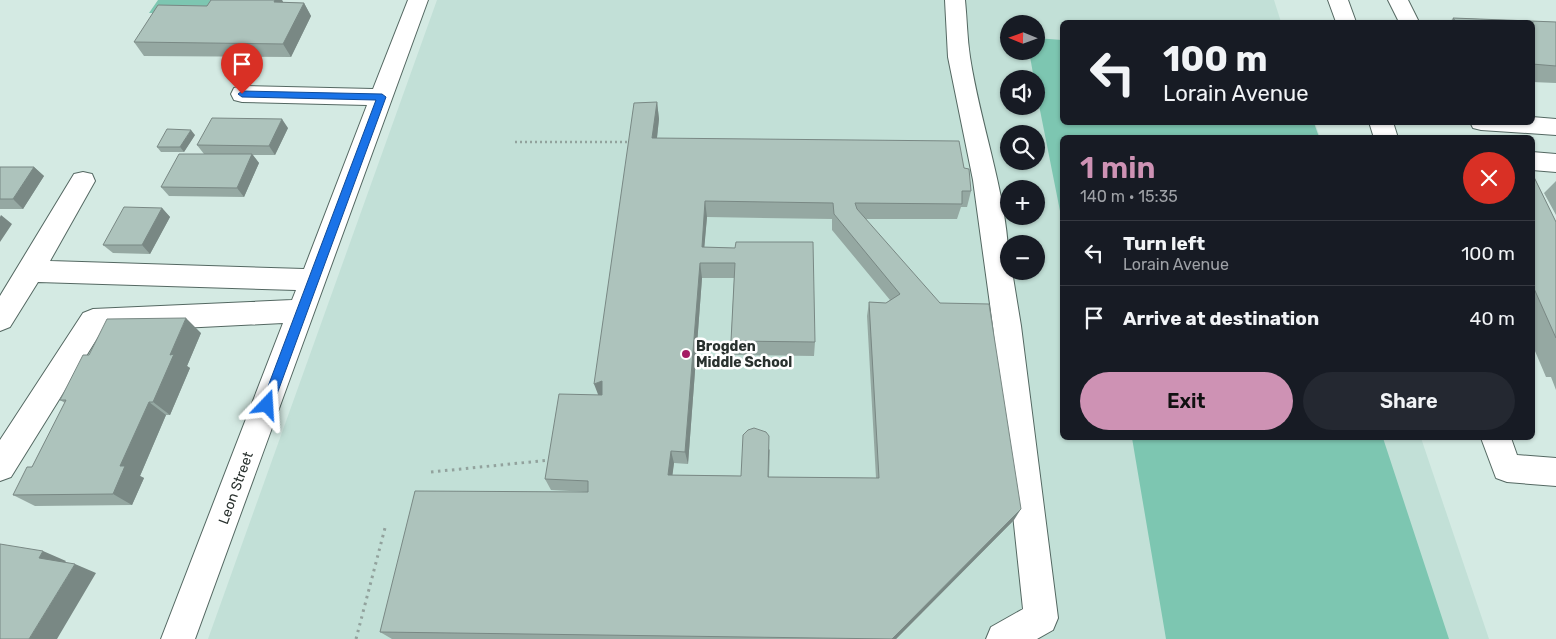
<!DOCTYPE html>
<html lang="en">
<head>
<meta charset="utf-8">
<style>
	body { margin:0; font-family:Rubik,sans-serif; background:#242831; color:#f1f3f6; height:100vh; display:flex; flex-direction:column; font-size:19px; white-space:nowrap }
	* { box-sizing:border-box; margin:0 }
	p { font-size:16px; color:#9ea1a6 }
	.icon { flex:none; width:28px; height:28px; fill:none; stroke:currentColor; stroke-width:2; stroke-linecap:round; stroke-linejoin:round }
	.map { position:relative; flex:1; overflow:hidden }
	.sheet { position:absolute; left:1060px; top:135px; width:475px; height:305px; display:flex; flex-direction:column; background:#171b24; border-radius:8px; box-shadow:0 1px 4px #0004 }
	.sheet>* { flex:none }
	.guide { position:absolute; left:1060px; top:20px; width:475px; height:105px; border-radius:8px; box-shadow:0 1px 4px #0004; background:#171b24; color:#f1f3f6; overflow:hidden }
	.needle { width:32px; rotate:271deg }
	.buttons { position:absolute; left:1000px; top:15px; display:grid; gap:10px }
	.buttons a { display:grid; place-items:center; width:45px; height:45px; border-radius:50%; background:#171b24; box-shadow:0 1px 4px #0004; font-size:25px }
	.pin { position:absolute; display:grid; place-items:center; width:42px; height:42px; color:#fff; margin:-51px -21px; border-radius:50% 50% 50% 0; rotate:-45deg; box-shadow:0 0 5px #0007 }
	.pin .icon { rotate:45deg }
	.me { position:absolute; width:55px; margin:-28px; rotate:20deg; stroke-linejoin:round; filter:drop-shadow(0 0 4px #0008) }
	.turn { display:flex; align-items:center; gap:18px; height:105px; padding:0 20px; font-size:22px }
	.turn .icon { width:65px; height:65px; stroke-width:2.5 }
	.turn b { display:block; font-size:35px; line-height:42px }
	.round { display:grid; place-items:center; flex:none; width:52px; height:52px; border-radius:26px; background:#242831 }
	.headline { display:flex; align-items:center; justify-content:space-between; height:85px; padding:0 20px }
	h1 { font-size:30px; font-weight:600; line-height:38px; color:#ce92b4 }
	.primary-button { display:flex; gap:10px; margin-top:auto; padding:10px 20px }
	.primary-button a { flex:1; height:58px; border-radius:30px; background:#ce92b4; color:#111; font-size:20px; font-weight:600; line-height:58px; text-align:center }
	.primary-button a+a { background:#242831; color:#f1f3f6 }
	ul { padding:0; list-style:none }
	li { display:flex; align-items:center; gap:15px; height:65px; padding:0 20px; border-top:1px solid #363941 }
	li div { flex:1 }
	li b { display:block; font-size:19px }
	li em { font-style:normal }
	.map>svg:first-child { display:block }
	.built { fill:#c2e0d7; fill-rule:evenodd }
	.green { fill:#7dc6b1 }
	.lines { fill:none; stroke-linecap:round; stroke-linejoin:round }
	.minor-casing { stroke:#546862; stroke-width:2 }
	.path-far1 { stroke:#92a29d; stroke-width:2.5; stroke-dasharray:2 3; stroke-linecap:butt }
	.path { stroke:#92a29d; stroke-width:3; stroke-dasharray:2.5 4.5; stroke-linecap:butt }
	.minor { fill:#fff; fill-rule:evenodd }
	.wall { fill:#95a8a2; fill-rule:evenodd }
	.shaded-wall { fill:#798884 }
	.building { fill:#adc3bc; stroke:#798884; fill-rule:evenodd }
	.route { fill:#1a73e8; stroke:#114b97 }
	.poi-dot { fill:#a41b64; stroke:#fff; stroke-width:2 }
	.labels { text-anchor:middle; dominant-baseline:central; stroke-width:5; stroke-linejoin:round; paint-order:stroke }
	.poi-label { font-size:14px; font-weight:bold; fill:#29312e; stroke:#fff; text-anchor:start }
	.street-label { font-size:14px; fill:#29312e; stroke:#fff }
</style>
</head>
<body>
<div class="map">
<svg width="1556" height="639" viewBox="0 0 1556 639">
	<rect width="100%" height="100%" fill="#d4eae3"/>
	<path class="built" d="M437 0H1274L1281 22H1062V122L1315 123 1320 137 1062 138V438H1421L1489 639H208ZM1009 24H1036V51H1009ZM1009 79H1036V106H1009ZM1009 134H1036V161H1009ZM1009 189H1036V216H1009ZM1009 244H1036V271H1009Z"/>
	<path class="green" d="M158 0H220L212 14 149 13Z
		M1036 38 1062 40V122L1314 123 1319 137 1062 138V218L1061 216 1036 90V79H1034L1029 51H1036Z
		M1132 438H1383L1449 639H1166Z"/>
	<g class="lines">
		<g class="minor-casing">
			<path id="minor" d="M408 0H428L195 639H161L283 323 101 332 11 477 0 481V440L83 313 93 309 292 300 296 290 38 282 10 327 0 331V296L74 174 83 172 92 174 95 181 50 261 304 269 367 105 242 102 234 100 231 94 234 88 242 86 373 89Z
				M945 0H965C967 19 967 38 970 57 981 129 1009 198 1009 271H1012L1021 326 1058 618 1053 630 1037 639H986L991 627 1023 609 993 326 973 180 948 57Z
				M1328 0H1348L1356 22H1336Z
				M1388 0H1408L1419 22H1399Z
				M1532 117 1556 119V135L1481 130 1473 128 1470 122H1532Z
				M1369 122H1393L1398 138H1374Z
				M1532 152 1556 154V172L1532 170Z
				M1481 438H1511L1517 455 1556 458V486L1507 482 1496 478Z"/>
		</g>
		<path class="path-far1" d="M515 142H632"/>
		<path class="path" d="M431 472 550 460
			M356 639 385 528"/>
		<use href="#minor" class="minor"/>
	</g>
	<path class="wall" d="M211 0H282L283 2 304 3 311 16 291 57 144 56 134 42 207 6Z
		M1453 18 1556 22V83L1532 82V22H1450Z
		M657 102 659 119 657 138 964 168 971 191 967 207H961L957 219H866L1014 520 896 639H392L380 632 588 492 551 490 545 479 598 395ZM707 217 832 219V230L890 300 886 303 869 302 867 316 876 478 769 477 770 449 741 476 672 475 674 463 688 464 702 278H734L731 341 732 355 814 356 815 342 735 248 704 247Z
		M288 128 275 155H253L259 163 244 197 169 196 161 187 204 154 197 145Z
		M195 135 184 152H161L157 147Z
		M0 167H34L44 176 23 209H0Z
		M1532 173 1556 222V390L1551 377H1546L1532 344Z
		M1556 181V215L1544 193Z
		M162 208 170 217 150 254 113 253 103 245Z
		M201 333 187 366 190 368 170 415H166L140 476 144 478 132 505 35 506 13 495 32 467 65 403 60 400 89 355Z"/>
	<path class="shaded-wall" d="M275 0H282L286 8 274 2Z
		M304 3 311 16 291 57 283 44Z
		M657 102 659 119 655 155 652 138Z
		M282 119 288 128 275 155 269 146Z
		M191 130 195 135 184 152 180 147Z
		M252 154 259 163 244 197 237 188Z
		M34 167 44 176 23 209 13 199Z
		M705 201 707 217 703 263 702 247Z
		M162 208 170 217 150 254 142 245Z
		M1 215 12 224 0 242V217Z
		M700 263 702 278 688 464 685 452Z
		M186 318 201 333 187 366 190 368 170 415 153 402 170 355Z
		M602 381 607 394 599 397 594 384Z
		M149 402 166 415 140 476 144 478 132 505 113 494 120 466Z
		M671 451 674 463 671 487 668 475Z
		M1021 509 1014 520 896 639H892Z
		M43 551 66 561 61 567 39 558Z
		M75 564 96 573 57 639H29Z"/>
	<path class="building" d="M211 0H275L274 2 304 3 283 44 134 42 158 5 207 6Z
		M1453 18 1556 22V66L1532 64V22H1456Z
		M657 102 652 138 959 141 964 168 969 169 971 191H962V204L855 203 857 209 940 303 989 304 1021 509 892 639 380 632 415 491 588 492V481L545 479 559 394 602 395V381L594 384 634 103ZM705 201 833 203 834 214 900 294 886 303 869 302 879 478 768 477 769 436 766 432 754 428 748 430 743 435 741 476 668 475 671 451 685 452 700 263H735L731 341 815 342 813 242H736L735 248 702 247Z
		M212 118 282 119 269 146 197 145Z
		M167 129 191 130 180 147H157Z
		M179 154H252L237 188 161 187Z
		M0 167H34L13 199H0Z
		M1532 173 1556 222V338L1532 284Z
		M124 207 162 208 142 245H103Z
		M186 318 170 355 174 354 153 402H149L120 466H125L113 494 13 495 27 467H32L66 400H60L83 355H89L107 319Z
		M0 544 43 551 39 558 75 564 29 639H0Z"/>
	<path class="route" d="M242 91 382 94 386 97 273 405 271 409 267 410 262 409 261 405 376 100 242 97 238 94Z"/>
	<circle class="poi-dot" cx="686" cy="354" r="5"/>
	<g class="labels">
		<g class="poi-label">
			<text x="696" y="346">Brogden<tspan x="696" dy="16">Middle School</tspan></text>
		</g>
		<g class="street-label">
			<text transform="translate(236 488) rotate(-70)">Leon Street</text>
		</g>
	</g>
</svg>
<div class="buttons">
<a><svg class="needle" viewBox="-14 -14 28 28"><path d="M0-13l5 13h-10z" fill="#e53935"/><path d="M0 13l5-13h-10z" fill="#9ea1a6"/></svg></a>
<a><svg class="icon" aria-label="sound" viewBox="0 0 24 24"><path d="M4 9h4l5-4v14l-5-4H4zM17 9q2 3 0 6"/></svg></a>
<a><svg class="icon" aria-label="search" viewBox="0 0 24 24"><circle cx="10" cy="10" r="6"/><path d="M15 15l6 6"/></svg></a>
<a>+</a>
<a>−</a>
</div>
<div class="pin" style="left:242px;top:94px;background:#d93025"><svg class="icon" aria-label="arrive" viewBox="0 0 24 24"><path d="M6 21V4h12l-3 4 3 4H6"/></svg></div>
<svg class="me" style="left:267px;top:405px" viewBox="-20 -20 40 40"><path d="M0-17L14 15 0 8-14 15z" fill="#1a73e8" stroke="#fff" stroke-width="4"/></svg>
<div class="guide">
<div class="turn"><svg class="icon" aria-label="left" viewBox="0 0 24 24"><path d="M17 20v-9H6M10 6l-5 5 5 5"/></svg><div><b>100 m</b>Lorain Avenue</div></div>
</div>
<section class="sheet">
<div class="headline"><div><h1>1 min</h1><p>140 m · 15:35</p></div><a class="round" style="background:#d93025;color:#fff"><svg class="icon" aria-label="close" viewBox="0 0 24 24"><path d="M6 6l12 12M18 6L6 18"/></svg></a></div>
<ul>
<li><svg class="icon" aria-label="left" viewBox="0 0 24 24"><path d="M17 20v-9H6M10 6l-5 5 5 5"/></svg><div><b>Turn left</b><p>Lorain Avenue</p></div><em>100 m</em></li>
<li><svg class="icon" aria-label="arrive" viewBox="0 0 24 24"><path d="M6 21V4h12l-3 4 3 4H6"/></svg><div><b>Arrive at destination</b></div><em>40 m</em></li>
</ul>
<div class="primary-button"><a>Exit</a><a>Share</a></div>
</section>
</div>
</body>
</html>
